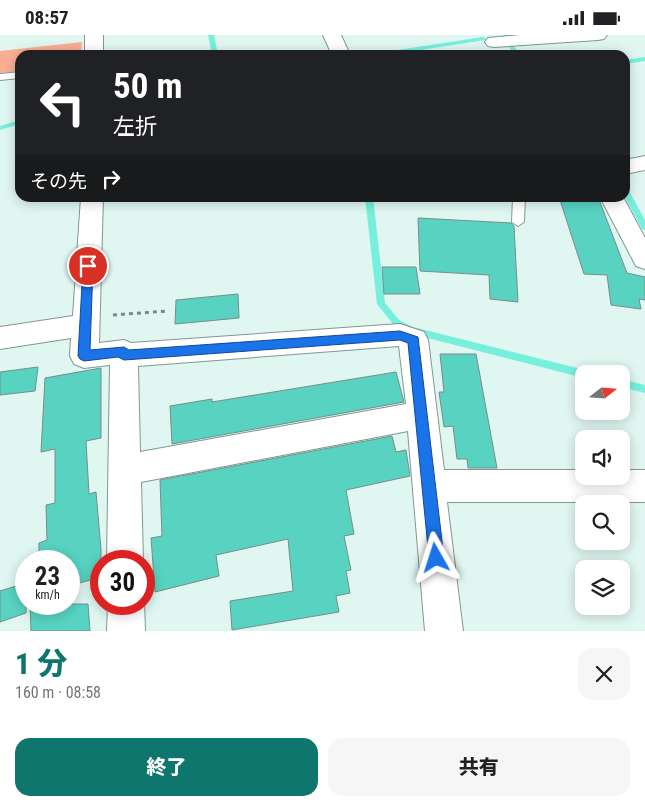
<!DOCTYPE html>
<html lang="ja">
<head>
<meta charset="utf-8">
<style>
	body { margin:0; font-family:"Roboto Condensed","Noto Sans JP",sans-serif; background:#f6f6f6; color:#202124; height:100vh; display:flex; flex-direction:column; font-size:19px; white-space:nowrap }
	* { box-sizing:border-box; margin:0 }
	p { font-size:16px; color:#757577 }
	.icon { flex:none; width:28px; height:28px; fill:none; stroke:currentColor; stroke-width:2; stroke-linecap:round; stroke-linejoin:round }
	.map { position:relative; height:596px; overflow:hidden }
	.drawer { display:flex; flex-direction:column; background:#fff; flex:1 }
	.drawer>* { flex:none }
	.top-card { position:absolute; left:15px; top:15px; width:615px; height:152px; border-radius:15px; box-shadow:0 2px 12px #0003; background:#202124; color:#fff; overflow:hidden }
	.needle { width:32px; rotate:73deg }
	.fabs { position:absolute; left:575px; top:330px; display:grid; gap:10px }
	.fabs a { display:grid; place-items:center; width:55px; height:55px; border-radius:10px; background:#fff; box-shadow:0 2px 12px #0003; font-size:25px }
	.speed { position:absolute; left:15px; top:515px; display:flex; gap:10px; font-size:25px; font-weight:700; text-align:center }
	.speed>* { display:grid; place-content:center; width:65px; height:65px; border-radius:50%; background:#fff; box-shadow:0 2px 12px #0003; line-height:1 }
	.speed small { font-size:12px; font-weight:400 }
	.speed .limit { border:8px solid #d22; background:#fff; color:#111 }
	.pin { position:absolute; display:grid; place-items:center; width:42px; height:42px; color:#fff; margin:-21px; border:2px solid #fff; border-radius:50%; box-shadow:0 1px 5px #0007 }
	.me { position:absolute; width:55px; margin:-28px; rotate:354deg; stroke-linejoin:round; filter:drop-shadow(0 0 4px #0008) }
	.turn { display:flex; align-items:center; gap:18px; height:105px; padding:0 15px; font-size:22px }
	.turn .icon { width:65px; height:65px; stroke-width:2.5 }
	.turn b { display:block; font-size:35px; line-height:42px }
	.then { display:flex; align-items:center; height:48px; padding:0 15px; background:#0003; gap:10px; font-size:19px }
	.round { display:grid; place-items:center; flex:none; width:52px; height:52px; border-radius:15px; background:#f6f6f6 }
	.summary { display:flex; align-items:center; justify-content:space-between; height:85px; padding:0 15px }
	h1 { font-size:30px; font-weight:800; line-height:38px; color:#0f766e }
	.primary-button { display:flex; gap:10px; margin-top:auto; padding:10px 15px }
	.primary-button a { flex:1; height:58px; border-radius:15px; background:#0f766e; color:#fff; font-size:20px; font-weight:800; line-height:58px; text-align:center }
	.primary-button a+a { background:#f6f6f6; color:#202124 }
	.status { display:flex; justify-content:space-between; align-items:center; height:35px; padding:0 25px; background:#fff; direction:ltr }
	.status svg { height:14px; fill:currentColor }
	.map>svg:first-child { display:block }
	.green { fill:#faae94 }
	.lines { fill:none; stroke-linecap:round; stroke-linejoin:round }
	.stream { fill:#76efdd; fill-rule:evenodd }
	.building { fill:#58d3c2; stroke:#788d89 }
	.lane-casing { stroke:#829793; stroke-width:2 }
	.street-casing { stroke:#829793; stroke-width:2 }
	.path { stroke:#7a8986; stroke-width:3; stroke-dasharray:4 4; stroke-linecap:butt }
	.lane { fill:#fff; fill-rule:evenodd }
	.street { fill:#fff; fill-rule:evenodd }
	.route { fill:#1a73e8; stroke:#114b97 }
</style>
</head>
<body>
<div class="status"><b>08:57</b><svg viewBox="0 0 49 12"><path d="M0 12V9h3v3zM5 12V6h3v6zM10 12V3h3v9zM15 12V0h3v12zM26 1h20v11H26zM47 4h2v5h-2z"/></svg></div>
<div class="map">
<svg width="645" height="596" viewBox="0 0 645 596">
	<rect width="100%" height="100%" fill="#dff6f1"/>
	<path class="green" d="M82 7 81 20H20V36L0 38V16Z"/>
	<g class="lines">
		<path class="stream" d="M208 0H214L218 20H212Z
			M503 0H520L517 2 505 3 503 2Z
			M483 2 486 4 485 5 389 20H375L378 18Z
			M509 10H513L521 20H515L508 11Z
			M645 22V26L625 29V25Z
			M20 85V89L0 95V91Z
			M625 154H628L645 185V195L642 194 625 162Z
			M365 162H373L385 268 399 285 413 292 585 335 588 336 589 339H584V343L412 299 393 289 377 269Z
			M621 344 645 350V358L621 352Z"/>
	</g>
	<path class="building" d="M559 162H598L627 238 645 242V265L639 264 641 274 611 270 607 240 584 239Z
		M418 183 511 188 514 191 518 267 490 264 489 240 420 236Z
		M382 232H416L420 259H384Z
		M238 259 239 283 175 289 176 265Z
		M440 319H476L497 433H468L467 424H457L453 391 444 392 439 357H444Z
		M38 332 35 356 0 360V337Z
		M101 333V403L86 406 89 459 96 457 101 514V542L69 551V526H39V508L47 505 46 470 55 468V414L41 417 45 343Z
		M396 337 404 367 172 409 170 371 212 364V367Z
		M392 401 396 417 406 415 410 441 346 455 354 499 344 501 351 535 346 536 350 558 336 561 339 577 232 595 230 566 293 556 288 504 216 520 219 541 155 557 151 503 162 501 160 445Z
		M26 548V578L0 587V556Z
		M30 569H88L90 596H31Z"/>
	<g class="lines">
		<g class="lane-casing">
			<path id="lane" d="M20 37V43L0 45V39Z
				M513 162H525L524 187 518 191 512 187Z"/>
		</g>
		<g class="street-casing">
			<path id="street" d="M85 0H103V20H85Z
				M323 0H341L350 20H332Z
				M520 0H607L604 4 598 5 494 12 488 11 485 7 488 3Z
				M645 121V135L625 139V125Z
				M81 162H103L99 308 124 305 131 308 400 289 424 297 428 305 444 435H584V441H621V435H645V467H447L463 596H425L408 396 141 447 143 526H107L110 330 84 333 74 329 70 321 71 303 0 314V292L73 281ZM399 311 406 369 140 417 138 331Z
				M600 162H623L645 203V234L636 231Z
				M144 567 145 596H107L108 569Z"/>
		</g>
		<path class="path" d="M113 280 167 276"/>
		<use href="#lane" class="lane"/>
		<use href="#street" class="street"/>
	</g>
	<path class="route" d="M88 227 93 231 90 315 124 312 129 315 400 296 418 302 444 523 441 529 436 531 431 529 429 523 408 308 400 305 124 325 118 322 84 326 80 324 78 321 83 231Z"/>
</svg>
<div class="fabs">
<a><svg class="needle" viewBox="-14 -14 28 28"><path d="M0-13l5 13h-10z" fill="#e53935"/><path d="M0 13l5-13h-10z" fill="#757577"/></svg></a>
<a><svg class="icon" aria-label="sound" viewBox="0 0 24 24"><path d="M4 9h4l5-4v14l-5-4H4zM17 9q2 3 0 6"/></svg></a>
<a><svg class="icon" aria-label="search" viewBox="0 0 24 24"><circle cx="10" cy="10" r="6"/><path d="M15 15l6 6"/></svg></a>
<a><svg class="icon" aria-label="layers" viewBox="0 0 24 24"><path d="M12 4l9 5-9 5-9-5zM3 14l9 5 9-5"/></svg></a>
</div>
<div class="speed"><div>23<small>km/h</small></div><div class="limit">30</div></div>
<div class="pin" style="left:88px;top:231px;background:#d93025"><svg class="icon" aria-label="arrive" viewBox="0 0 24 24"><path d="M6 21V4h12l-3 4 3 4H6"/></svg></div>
<svg class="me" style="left:436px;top:523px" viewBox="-20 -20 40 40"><path d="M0-17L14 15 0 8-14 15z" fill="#1a73e8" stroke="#fff" stroke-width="4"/></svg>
<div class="top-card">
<div class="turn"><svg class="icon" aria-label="left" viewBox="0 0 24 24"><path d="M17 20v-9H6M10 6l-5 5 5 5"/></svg><div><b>50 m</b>左折</div></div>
<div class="then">その先<svg class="icon" aria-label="right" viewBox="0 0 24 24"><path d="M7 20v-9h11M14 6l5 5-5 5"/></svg></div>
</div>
</div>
<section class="drawer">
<div class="summary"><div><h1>1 分</h1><p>160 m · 08:58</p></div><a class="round"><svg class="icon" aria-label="close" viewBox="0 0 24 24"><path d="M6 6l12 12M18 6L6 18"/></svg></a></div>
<div class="primary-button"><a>終了</a><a>共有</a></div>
</section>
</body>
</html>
